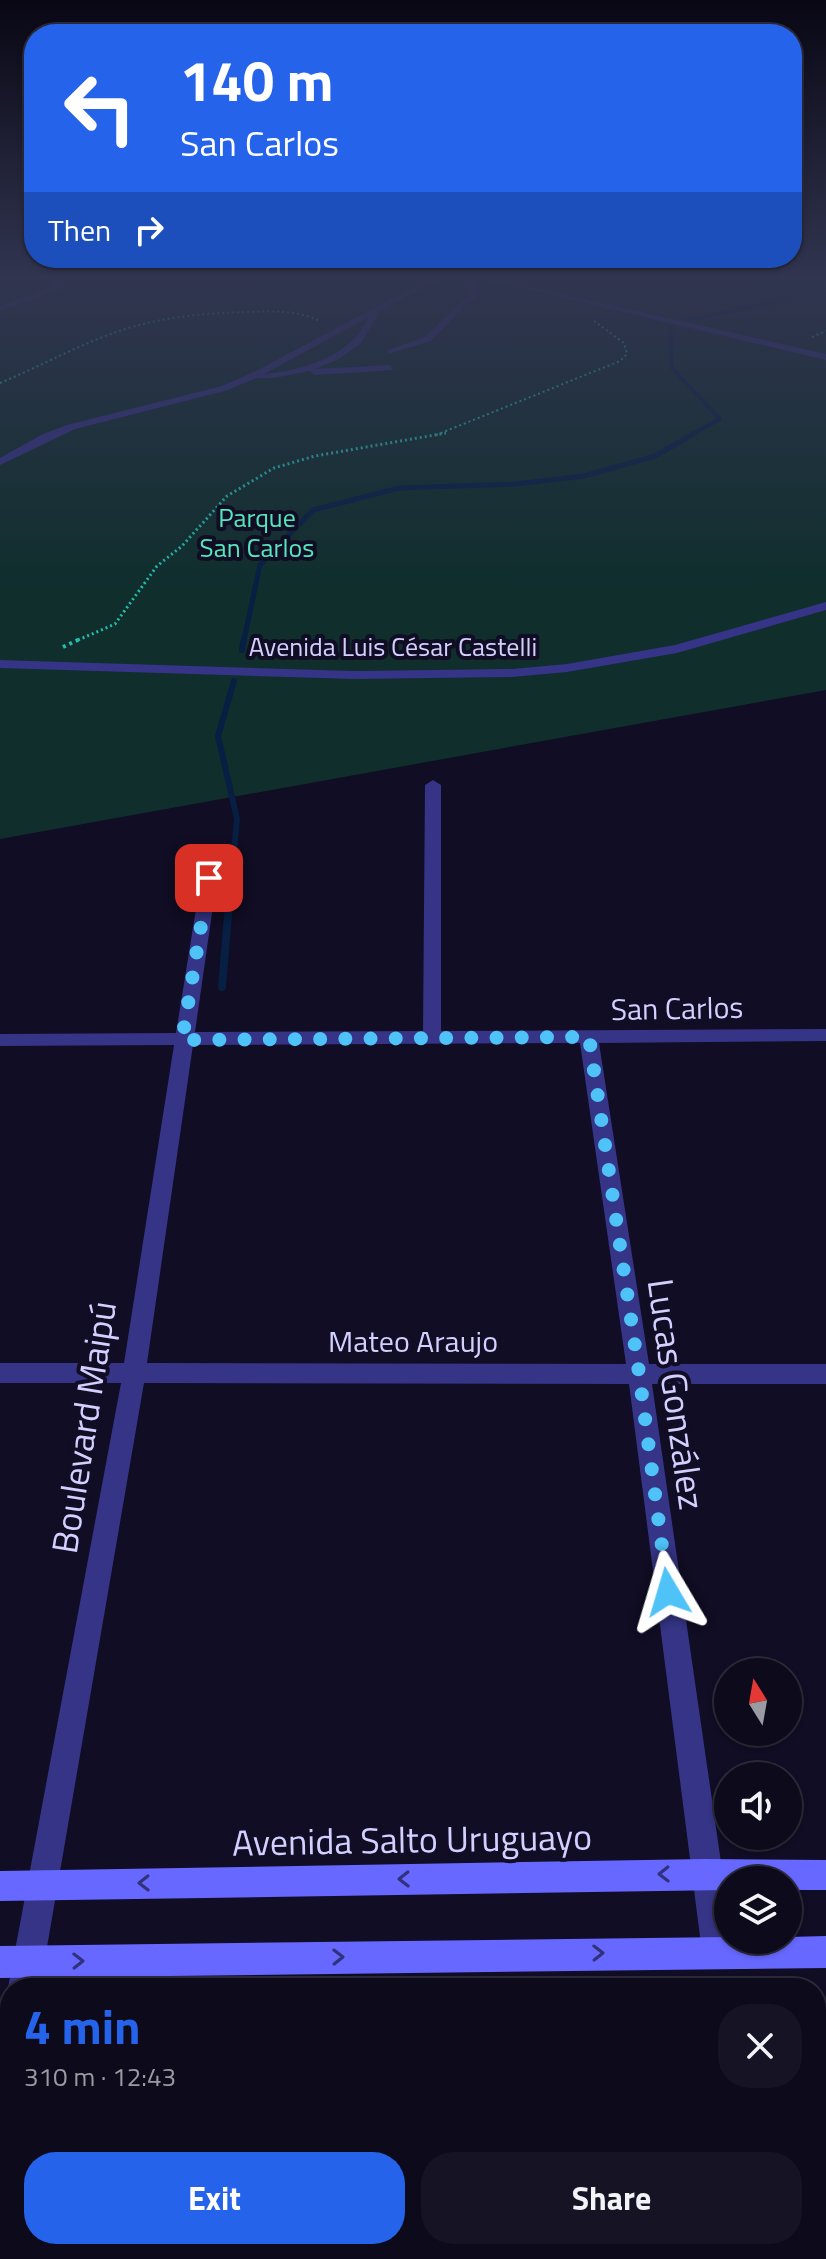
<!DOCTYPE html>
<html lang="en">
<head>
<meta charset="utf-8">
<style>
	body { margin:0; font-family:"Titillium Web",sans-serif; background:#151324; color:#f1f3f6; height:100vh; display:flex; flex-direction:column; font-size:30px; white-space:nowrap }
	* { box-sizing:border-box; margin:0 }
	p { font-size:26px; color:#9a9aa3 }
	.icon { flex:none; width:44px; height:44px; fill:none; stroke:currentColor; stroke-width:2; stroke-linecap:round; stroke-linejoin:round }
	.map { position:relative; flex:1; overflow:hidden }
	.sheet { position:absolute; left:0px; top:1978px; width:826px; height:282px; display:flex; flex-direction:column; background:#0c0a1b; border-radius:32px 32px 0 0; box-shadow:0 2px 6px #0004,0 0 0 2px #2c2b3a }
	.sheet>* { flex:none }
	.top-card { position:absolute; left:24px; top:24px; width:778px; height:244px; border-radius:32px; box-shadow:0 2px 6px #0004,0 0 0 2px #2c2b3a; background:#2563eb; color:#fff; overflow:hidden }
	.needle { width:52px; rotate:349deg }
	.fabs { position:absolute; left:714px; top:1658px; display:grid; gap:16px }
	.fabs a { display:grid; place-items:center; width:88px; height:88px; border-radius:50%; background:#0c0a1b; box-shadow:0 2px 6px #0004,0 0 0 2px #2c2b3a; font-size:40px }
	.pin { position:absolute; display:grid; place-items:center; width:68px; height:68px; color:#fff; margin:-34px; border-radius:16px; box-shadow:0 4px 12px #0006 }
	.me { position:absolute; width:88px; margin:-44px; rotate:353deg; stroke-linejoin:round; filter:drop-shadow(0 0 6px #0008) }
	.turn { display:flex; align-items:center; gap:28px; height:168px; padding:0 24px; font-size:36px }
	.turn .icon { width:104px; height:104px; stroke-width:2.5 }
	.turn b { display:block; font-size:56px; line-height:68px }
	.then { display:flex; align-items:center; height:76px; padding:0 24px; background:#0003; gap:16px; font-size:30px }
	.round { display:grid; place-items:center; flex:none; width:84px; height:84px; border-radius:32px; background:#151324 }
	.summary { display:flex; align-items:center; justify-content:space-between; height:136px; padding:0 24px }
	h1 { font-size:48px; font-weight:700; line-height:60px; color:#2563eb }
	.action { display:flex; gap:16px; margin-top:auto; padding:16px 24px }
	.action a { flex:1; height:92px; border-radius:32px; background:#2563eb; color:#fff; font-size:32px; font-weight:700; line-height:92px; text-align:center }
	.action a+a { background:#151324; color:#f1f3f6 }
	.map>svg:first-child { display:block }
	.green { fill:#0f2e2c }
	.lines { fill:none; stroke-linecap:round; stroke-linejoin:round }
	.stream-far3 { stroke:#061f43; stroke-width:4 }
	.stream-far2 { stroke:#061f43; stroke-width:5 }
	.stream-far1 { stroke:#061f43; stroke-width:6 }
	.stream { stroke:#061f43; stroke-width:8 }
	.path-far2 { stroke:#26bcae; stroke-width:2; stroke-dasharray:2 3; stroke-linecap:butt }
	.path-far1 { stroke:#26bcae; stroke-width:3; stroke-dasharray:2 3; stroke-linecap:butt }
	.path { stroke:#26bcae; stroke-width:4; stroke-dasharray:3 4; stroke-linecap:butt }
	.street { fill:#353486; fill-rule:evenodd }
	.secondary { fill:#6668ff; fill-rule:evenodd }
	.oneway { stroke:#32317c }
	.route { stroke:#4fc3f7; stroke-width:14; stroke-dasharray:0 25.2 }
	.labels { text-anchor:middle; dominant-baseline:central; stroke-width:8; stroke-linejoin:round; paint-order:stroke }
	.far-park-label { font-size:26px; fill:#54e7bd; stroke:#100d24 }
	.far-street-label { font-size:26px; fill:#d3cfff; stroke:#100d24 }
	.street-label { font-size:30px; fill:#d3cfff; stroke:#100d24 }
	.near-street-label { font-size:36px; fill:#d3cfff; stroke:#100d24 }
</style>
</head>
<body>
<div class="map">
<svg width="826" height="2259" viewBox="0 0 826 2259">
	<rect width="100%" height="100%" fill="#100d24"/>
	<path class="green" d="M0 276H826V690L0 839Z"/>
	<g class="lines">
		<path class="stream-far3" d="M689 320 826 291
			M671 328V367L720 419 691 435"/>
		<path class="stream-far2" d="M244 640 260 565 313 510 399 488 516 484 584 476 655 456 695 433"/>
		<path class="stream-far1" d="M242 650 244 638
			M229 905 237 819 218 736 234 681"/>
		<path class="stream" d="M222 987 229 903"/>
		<path class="path-far2" d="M812 337 826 331
			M0 383C36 368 71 349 108 335 152 318 200 313 247 312 274 311 296 310 320 321
			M436 435 620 361 627 354 624 343 594 321"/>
		<path class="path-far1" d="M78 640 115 624 157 566 182 546 227 496 274 468 315 456 446 433"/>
		<path class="path" d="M63 647 82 638"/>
		<path class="street" d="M58 276H66L59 290 0 311V306L53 286Z
			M434 276H443L380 311 361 343 339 359 315 369 390 365 393 370 314 375 310 371 273 378H256L228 390 75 429 0 465V458L43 434 67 425 222 386 256 371ZM369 317C349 357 306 370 264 374Z
			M459 276H467L480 290 478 296 466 304 431 341 388 354V350L425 337 471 293Z
			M471 276H483L826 354V360Z
			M826 602V610L677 653 567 672 512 677 354 679 0 668V660L354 671 512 669 567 664 675 645Z
			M433 780 441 785V1031L826 1029V1041L599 1043 649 1364H826V1384H652L728 1911V1940H732L734 1952 729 1963 718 1968 707 1963 702 1952 629 1384 144 1383 40 1988H10V1993L8 1988 121 1383H0V1363H124L174 1045 0 1046V1034L176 1033 201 878 209 873 217 878 195 1032 423 1031 425 785ZM580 1043 626 1364 147 1363 193 1045Z
			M10 2049V2135L0 2139V2053Z"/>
		<path class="secondary" d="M705 1859 826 1860V1890H788V1880H728V1890L0 1901V1871Z
			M826 1936V1968L0 1978V1946L728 1937V1940H788V1937Z"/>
	</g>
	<defs><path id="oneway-chevron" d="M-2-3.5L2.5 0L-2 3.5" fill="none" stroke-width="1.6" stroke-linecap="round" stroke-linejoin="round" transform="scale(2)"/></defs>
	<g class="oneway">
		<use href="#oneway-chevron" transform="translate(664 1874) rotate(179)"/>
		<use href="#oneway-chevron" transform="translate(404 1879) rotate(179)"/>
		<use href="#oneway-chevron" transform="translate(144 1883) rotate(179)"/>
		<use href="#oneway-chevron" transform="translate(598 1953) rotate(-1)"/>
		<use href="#oneway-chevron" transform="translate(338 1957) rotate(-1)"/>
		<use href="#oneway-chevron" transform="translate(78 1961) rotate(-1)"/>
	</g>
	<linearGradient id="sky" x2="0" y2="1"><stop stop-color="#090714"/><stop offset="0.47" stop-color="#313550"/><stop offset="1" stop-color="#313550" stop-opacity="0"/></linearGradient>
	<rect width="826" height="592" fill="url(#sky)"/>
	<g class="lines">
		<path class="route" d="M209 878 182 1040 589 1037 639 1373 668 1592"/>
	</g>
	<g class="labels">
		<g class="far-park-label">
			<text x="257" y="517">Parque<tspan x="257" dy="30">San Carlos</tspan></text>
		</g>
		<g class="far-street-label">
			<text x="393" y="646">Avenida Luis César Castelli</text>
		</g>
		<g class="street-label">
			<text transform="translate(677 1008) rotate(-1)">San Carlos</text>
			<text x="413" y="1341">Mateo Araujo</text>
		</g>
		<g class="near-street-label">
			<text transform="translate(677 1394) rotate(82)">Lucas González</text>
			<text transform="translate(83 1427) rotate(-81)">Boulevard Maipú</text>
			<text transform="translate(412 1839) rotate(-1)">Avenida Salto Uruguayo</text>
		</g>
	</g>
</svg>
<div class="fabs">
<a><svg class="needle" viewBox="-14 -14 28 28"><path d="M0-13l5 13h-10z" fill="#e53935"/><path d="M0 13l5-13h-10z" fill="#9a9aa3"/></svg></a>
<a><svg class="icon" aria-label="sound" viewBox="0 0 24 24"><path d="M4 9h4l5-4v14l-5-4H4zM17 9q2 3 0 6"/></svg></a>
<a><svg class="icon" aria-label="layers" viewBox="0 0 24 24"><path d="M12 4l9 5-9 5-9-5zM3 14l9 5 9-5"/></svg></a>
</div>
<div class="pin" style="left:209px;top:878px;background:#d93025"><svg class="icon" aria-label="arrive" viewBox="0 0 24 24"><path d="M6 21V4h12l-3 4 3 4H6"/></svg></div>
<svg class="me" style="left:668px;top:1592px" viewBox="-20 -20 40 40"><path d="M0-17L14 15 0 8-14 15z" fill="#4fc3f7" stroke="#fff" stroke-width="4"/></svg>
<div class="top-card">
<div class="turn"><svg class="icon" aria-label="left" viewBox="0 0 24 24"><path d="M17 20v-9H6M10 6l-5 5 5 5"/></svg><div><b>140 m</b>San Carlos</div></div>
<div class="then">Then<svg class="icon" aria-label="right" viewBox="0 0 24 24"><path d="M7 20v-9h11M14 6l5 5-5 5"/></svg></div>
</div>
<section class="sheet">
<div class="summary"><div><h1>4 min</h1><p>310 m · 12:43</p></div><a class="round"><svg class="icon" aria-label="close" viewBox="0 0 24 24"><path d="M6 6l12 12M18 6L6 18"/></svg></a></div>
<div class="action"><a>Exit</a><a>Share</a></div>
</section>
</div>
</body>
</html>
